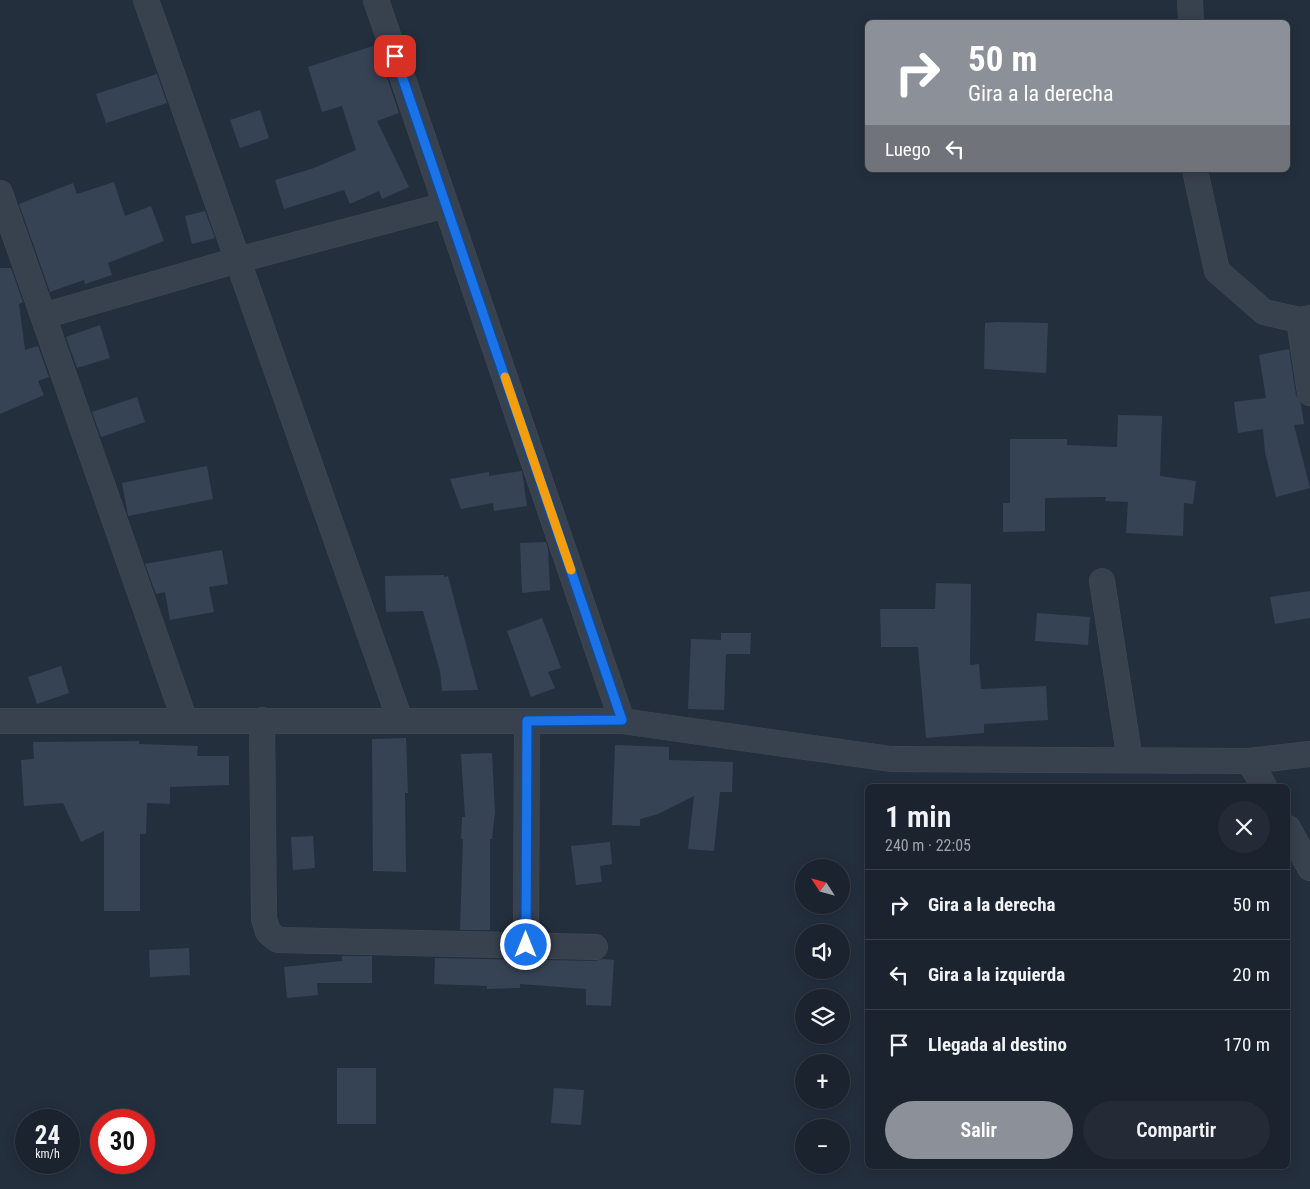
<!DOCTYPE html>
<html lang="es">
<head>
<meta charset="utf-8">
<style>
	body { margin:0; font-family:"Roboto Condensed",sans-serif; background:#242b36; color:#f1f3f6; height:100vh; display:flex; flex-direction:column; font-size:19px; white-space:nowrap }
	* { box-sizing:border-box; margin:0 }
	p { font-size:16px; color:#a0a4aa }
	.icon { flex:none; width:28px; height:28px; fill:none; stroke:currentColor; stroke-width:2; stroke-linecap:round; stroke-linejoin:round }
	.map { position:relative; flex:1; overflow:hidden }
	.sheet { position:absolute; left:865px; top:784px; width:425px; height:385px; display:flex; flex-direction:column; background:#1b232e; border-radius:8px; box-shadow:0 2px 12px #0003,0 0 0 1px #39404a }
	.sheet>* { flex:none }
	.top-card { position:absolute; left:865px; top:20px; width:425px; height:152px; border-radius:8px; box-shadow:0 2px 12px #0003,0 0 0 1px #39404a; background:#8c9099; color:#fff; overflow:hidden }
	.needle { width:32px; rotate:306deg }
	.controls { position:absolute; left:795px; top:859px; display:grid; gap:10px }
	.controls a { display:grid; place-items:center; width:55px; height:55px; border-radius:50%; background:#1b232e; box-shadow:0 2px 12px #0003,0 0 0 1px #39404a; font-size:25px }
	.speed { position:absolute; left:15px; top:1109px; display:flex; gap:10px; font-size:25px; font-weight:700; text-align:center }
	.speed>* { display:grid; place-content:center; width:65px; height:65px; border-radius:50%; background:#1b232e; box-shadow:0 2px 12px #0003,0 0 0 1px #39404a; line-height:1 }
	.speed small { font-size:12px; font-weight:400 }
	.speed .limit { border:8px solid #d22; background:#fff; color:#111 }
	.pin { position:absolute; display:grid; place-items:center; width:42px; height:42px; color:#fff; margin:-21px; border-radius:10px; box-shadow:0 2px 8px #0006 }
	.me { position:absolute; width:55px; margin:-28px; rotate:0deg; stroke-linejoin:round; filter:drop-shadow(0 0 4px #0008) }
	.turn { display:flex; align-items:center; gap:18px; height:105px; padding:0 20px; font-size:22px }
	.turn .icon { width:65px; height:65px; stroke-width:2.5 }
	.turn b { display:block; font-size:35px; line-height:42px }
	.then { display:flex; align-items:center; height:48px; padding:0 20px; background:#0003; gap:10px; font-size:19px }
	.round { display:grid; place-items:center; flex:none; width:52px; height:52px; border-radius:26px; background:#242b36 }
	.headline { display:flex; align-items:center; justify-content:space-between; height:85px; padding:0 20px }
	h1 { font-size:30px; font-weight:600; line-height:38px }
	.action { display:flex; gap:10px; margin-top:auto; padding:10px 20px }
	.action a { flex:1; height:58px; border-radius:30px; background:#8c9099; color:#fff; font-size:20px; font-weight:600; line-height:58px; text-align:center }
	.action a+a { background:#242b36; color:#f1f3f6 }
	ul { padding:0; list-style:none }
	li { display:flex; align-items:center; gap:15px; height:70px; padding:0 20px; border-top:1px solid #39404a }
	li div { flex:1 }
	li b { display:block; font-size:19px }
	li em { font-style:normal }
	.map>svg:first-child { display:block }
	.building { fill:#364354 }
	.lines { fill:none; stroke-linecap:round; stroke-linejoin:round }
	.street-casing { stroke:#414a57; stroke-width:26 }
	.street { stroke:#38414e; stroke-width:25 }
	.route-casing { stroke:#114b97; stroke-width:12 }
	.route { stroke:#1a73e8; stroke-width:9 }
	.slow { stroke:#f59e0b; stroke-width:9 }
</style>
</head>
<body>
<div class="map">
<svg width="1310" height="1189" viewBox="0 0 1310 1189">
	<rect width="100%" height="100%" fill="#242f3e"/>
	<path class="building" d="M376 45 399 113 377 121 409 187 382 199 379 191 350 204 344 190 284 209 275 180 314 168 356 150 342 106 322 112 308 67Z
		M157 74 167 103 106 123 96 94Z
		M260 110 269 138 240 148 230 120Z
		M114 182 125 216 151 206 164 241 108 263 112 275 85 284 84 280 50 292 19 204 73 183 77 194Z
		M205 211 215 238 192 244 185 216Z
		M0 268H11L23 302 19 304 25 350 38 346 49 377 38 381 44 395 0 414Z
		M997 322 1048 323 1046 373 984 369 985 323Z
		M100 325 110 358 77 368 66 337Z
		M1289 349 1296 395 1301 404 1304 424 1294 425 1310 488 1276 497 1265 452 1263 429 1238 433 1234 402 1266 398 1259 355Z
		M137 397 145 422 101 437 92 412Z
		M1118 415 1162 416 1160 476 1196 481 1193 504 1184 503 1183 536 1126 533 1128 502 1105 501 1106 497 1045 498V531L1003 532V503H1010V439H1067V445L1117 447Z
		M207 466 213 499 128 516 122 483Z
		M522 471 527 506 494 511 493 503 461 509 450 479 489 472V476Z
		M546 542 548 549 550 590 522 593 520 543Z
		M222 550 228 584 209 587 214 612 170 620 165 592 156 594 145 564Z
		M444 575V577L448 576 478 690 442 691 440 671 423 611 386 612 385 576Z
		M936 583 971 584 970 665 979 664 981 689 1046 686 1048 720 984 724V733L926 738 918 647H881L880 609H935Z
		M1310 591V618L1275 624 1270 597Z
		M1037 613 1090 617 1088 645 1035 641Z
		M542 618 561 668 548 672 555 688 531 697 507 631Z
		M721 633H751L750 654H726L724 710 688 709 691 639 721 640Z
		M61 666 69 693 37 704 28 677Z
		M406 738 408 793H405L406 872 373 871 372 739Z
		M139 741V744L198 746 197 756H229V785L170 787V804L147 803 146 834H140V911H104V831L81 842 63 803 24 806 21 760 34 759 33 742Z
		M615 745 669 747V760L733 762 732 792H720L714 851 688 849 694 796 658 814 640 819V826L612 825Z
		M492 753 495 812 492 839H490V930H460L463 839H461L462 817H465L461 754Z
		M313 836 315 868 293 870 291 837Z
		M610 842 612 864 600 866 602 882 576 885 571 846Z
		M189 948 190 975 150 977 149 950Z
		M342 956H372V983H317L318 995 287 998 284 967 342 961Z
		M435 958 595 961 603 959 614 960 611 1006 586 1005V989L520 984V988L487 989V986L434 984Z
		M337 1068H376V1124H337Z
		M554 1088 584 1090 581 1125 551 1123Z"/>
	<g class="lines">
		<g class="street-casing">
			<path id="street" d="M146 0 400 720
				M376 0 622 721
				M1190 0 1191 22
				M1195 170 1217 271 1264 312 1299 320 1310 318
				M0 193 185 721
				M43 316 238 260 446 205
				M1299 320 1310 393
				M1102 581 1130 760
				M262 720 264 919 268 932 278 940 595 947
				M0 721H622L891 759 1249 761 1310 754
				M1249 761 1264 786
				M1288 828 1310 868
				M526 945 527 721"/>
		</g>
		<use href="#street" class="street"/>
	</g>
	<g class="lines">
		<g class="route-casing">
			<path id="route" d="M395 56 622 720 527 721 526 945"/>
		</g>
		<use href="#route" class="route"/>
		<path class="slow" d="M505 377 571 570"/>
	</g>
</svg>
<div class="controls">
<a><svg class="needle" viewBox="-14 -14 28 28"><path d="M0-13l5 13h-10z" fill="#e53935"/><path d="M0 13l5-13h-10z" fill="#a0a4aa"/></svg></a>
<a><svg class="icon" aria-label="sound" viewBox="0 0 24 24"><path d="M4 9h4l5-4v14l-5-4H4zM17 9q2 3 0 6"/></svg></a>
<a><svg class="icon" aria-label="layers" viewBox="0 0 24 24"><path d="M12 4l9 5-9 5-9-5zM3 14l9 5 9-5"/></svg></a>
<a>+</a>
<a>−</a>
</div>
<div class="speed"><div>24<small>km/h</small></div><div class="limit">30</div></div>
<div class="pin" style="left:395px;top:56px;background:#d93025"><svg class="icon" aria-label="arrive" viewBox="0 0 24 24"><path d="M6 21V4h12l-3 4 3 4H6"/></svg></div>
<svg class="me" style="left:526px;top:945px" viewBox="-20 -20 40 40"><circle r="17" fill="#1a73e8" stroke="#fff" stroke-width="3"/><path d="M0-11L8 9 0 5-8 9z" fill="#fff"/></svg>
<div class="top-card">
<div class="turn"><svg class="icon" aria-label="right" viewBox="0 0 24 24"><path d="M7 20v-9h11M14 6l5 5-5 5"/></svg><div><b>50 m</b>Gira a la derecha</div></div>
<div class="then">Luego<svg class="icon" aria-label="left" viewBox="0 0 24 24"><path d="M17 20v-9H6M10 6l-5 5 5 5"/></svg></div>
</div>
<section class="sheet">
<div class="headline"><div><h1>1 min</h1><p>240 m · 22:05</p></div><a class="round"><svg class="icon" aria-label="close" viewBox="0 0 24 24"><path d="M6 6l12 12M18 6L6 18"/></svg></a></div>
<ul>
<li><svg class="icon" aria-label="right" viewBox="0 0 24 24"><path d="M7 20v-9h11M14 6l5 5-5 5"/></svg><div><b>Gira a la derecha</b></div><em>50 m</em></li>
<li><svg class="icon" aria-label="left" viewBox="0 0 24 24"><path d="M17 20v-9H6M10 6l-5 5 5 5"/></svg><div><b>Gira a la izquierda</b></div><em>20 m</em></li>
<li><svg class="icon" aria-label="arrive" viewBox="0 0 24 24"><path d="M6 21V4h12l-3 4 3 4H6"/></svg><div><b>Llegada al destino</b></div><em>170 m</em></li>
</ul>
<div class="action"><a>Salir</a><a>Compartir</a></div>
</section>
</div>
</body>
</html>
